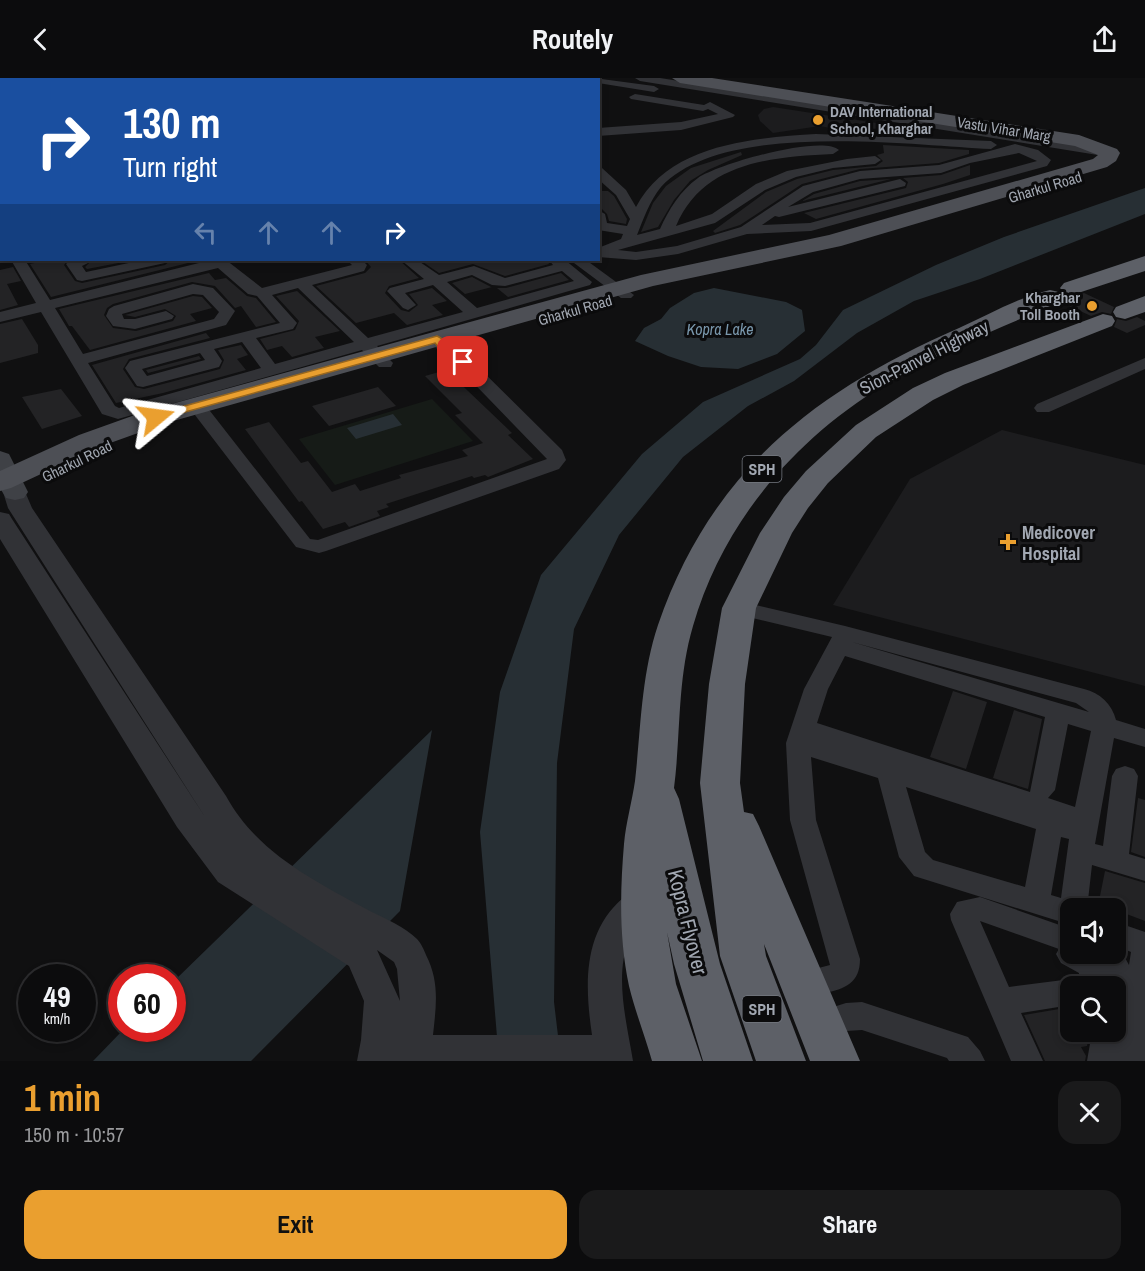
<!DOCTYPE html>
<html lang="en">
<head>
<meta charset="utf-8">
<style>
	body { margin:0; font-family:"Archivo Narrow",sans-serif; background:#1a1a1b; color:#f1f3f6; height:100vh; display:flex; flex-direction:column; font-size:22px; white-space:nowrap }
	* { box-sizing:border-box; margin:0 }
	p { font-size:20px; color:#9a9b9d }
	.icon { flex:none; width:33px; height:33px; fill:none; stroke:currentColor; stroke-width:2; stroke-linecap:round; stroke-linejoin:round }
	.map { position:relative; height:983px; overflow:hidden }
	.sheet { display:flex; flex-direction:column; background:#0c0c0d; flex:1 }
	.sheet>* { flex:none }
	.hud { position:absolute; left:0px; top:0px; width:600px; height:183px; box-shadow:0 3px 9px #0003,0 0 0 2px #2c2c2e; background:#1a4fa0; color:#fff; overflow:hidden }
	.fabs { position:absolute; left:1060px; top:820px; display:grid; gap:12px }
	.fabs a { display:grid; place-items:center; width:66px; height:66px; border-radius:12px; background:#0c0c0d; box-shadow:0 3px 9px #0003,0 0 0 2px #2c2c2e; font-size:30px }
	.speed { position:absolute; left:18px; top:886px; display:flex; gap:12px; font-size:30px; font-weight:700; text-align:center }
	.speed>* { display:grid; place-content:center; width:78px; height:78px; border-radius:50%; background:#0c0c0d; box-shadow:0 3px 9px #0003,0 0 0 2px #2c2c2e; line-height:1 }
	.speed small { font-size:15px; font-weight:400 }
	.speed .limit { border:9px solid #d22; background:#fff; color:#111 }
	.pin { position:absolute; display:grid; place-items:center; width:51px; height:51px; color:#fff; margin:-26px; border-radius:12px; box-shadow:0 3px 9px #0006 }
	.me { position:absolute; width:66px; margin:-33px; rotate:74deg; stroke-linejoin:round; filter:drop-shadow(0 0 4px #0008) }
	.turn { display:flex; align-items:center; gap:21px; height:126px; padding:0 24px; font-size:27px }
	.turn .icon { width:78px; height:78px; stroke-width:2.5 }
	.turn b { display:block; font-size:42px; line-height:51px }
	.lanes { display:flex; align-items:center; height:57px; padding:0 24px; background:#0003; justify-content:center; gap:30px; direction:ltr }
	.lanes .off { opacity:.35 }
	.round { display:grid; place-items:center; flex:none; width:63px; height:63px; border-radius:18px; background:#1a1a1b }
	.overview { display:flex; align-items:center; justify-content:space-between; height:102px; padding:0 24px }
	h1 { font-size:36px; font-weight:800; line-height:45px; color:#ea9f2f }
	.button { display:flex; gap:12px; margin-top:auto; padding:12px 24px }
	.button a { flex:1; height:69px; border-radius:18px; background:#ea9f2f; color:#111; font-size:24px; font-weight:800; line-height:69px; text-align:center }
	.button a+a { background:#1a1a1b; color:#f1f3f6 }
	header { display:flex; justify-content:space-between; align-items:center; height:78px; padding:0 24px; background:#0c0c0d; font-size:27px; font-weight:800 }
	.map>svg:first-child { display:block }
	.built { fill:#1c1c1e }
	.green { fill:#161b17 }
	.water { fill:#272f34 }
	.building { fill:#232325 }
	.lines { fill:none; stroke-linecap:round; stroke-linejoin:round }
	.minor { fill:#313236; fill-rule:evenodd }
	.tertiary { fill:#313236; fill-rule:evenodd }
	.secondary { fill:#3f4146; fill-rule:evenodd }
	.primary { fill:#4d4f55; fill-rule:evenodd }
	.motorway { fill:#5d6067; fill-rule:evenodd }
	.route { fill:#ea9f2f; stroke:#98671f; stroke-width:1.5 }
	.poi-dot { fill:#ea9f2f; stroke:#0b0b0c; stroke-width:2 }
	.labels { text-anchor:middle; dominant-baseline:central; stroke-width:6; stroke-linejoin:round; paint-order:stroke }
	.far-poi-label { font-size:15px; font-weight:bold; fill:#a1a7b1; stroke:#0b0b0c; text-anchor:start }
	.far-street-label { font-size:15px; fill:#a1a7b1; stroke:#0b0b0c }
	.far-water-label { font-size:16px; font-style:italic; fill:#7997ac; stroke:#0b0b0c }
	.shield { fill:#0b0b0c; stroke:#747880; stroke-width:1.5 }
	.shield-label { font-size:16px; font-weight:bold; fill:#a1a7b1 }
	.street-label { font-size:18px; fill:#a1a7b1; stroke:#0b0b0c }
	.poi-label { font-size:18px; font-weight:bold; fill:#a1a7b1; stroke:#0b0b0c; text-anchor:start }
	.near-street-label { font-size:21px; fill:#a1a7b1; stroke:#0b0b0c }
</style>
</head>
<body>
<header><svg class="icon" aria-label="back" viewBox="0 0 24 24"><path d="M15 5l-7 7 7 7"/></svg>Routely<svg class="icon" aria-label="share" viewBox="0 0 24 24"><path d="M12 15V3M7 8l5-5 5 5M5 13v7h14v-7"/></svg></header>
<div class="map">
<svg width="1145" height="983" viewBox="0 0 1145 983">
	<rect width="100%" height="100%" fill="#101011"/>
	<path class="built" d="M773 29 896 48 895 51 842 50 840 52 820 48 773 55 760 43 758 37 764 31Z
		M1002 352 1145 387V608L833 527 910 401Z"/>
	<path class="green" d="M432 321 473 363 335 407 299 361Z"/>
	<path class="water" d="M1145 110V136L980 201 914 223 857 255 794 303 748 328 683 379 619 457 574 551 557 685 554 924 561 983H499L480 754 500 614 541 497 642 376 703 324 800 281 816 267 843 232 936 187 1004 159Z
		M714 210 786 224 802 232 805 253 777 276 738 291 701 289 668 278 635 263 644 250 661 241 670 230 694 215Z
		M393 336 402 347 356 361 347 350Z
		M432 652 400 833 251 983H93L124 951H172L173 904Z"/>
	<path class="building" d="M883 67 969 72V76L939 85 860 91 802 106 740 147 715 155 713 153 766 114 797 101 833 92 876 88 883 83 877 77 884 75Z
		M741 74 742 77 708 92 690 103 674 122 658 149 641 154 653 125 666 108 691 90Z
		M970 87V97L943 106 816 141 804 135 906 110 908 104 903 100 941 97Z
		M891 101 802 123 814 116 860 103Z
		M598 113H608L614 118 627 141 626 146 609 143 607 136 602 131Z
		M47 182H68L64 187 75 203 82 205 165 187 171 182H190L192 184 51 219 30 186Z
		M92 182H134L87 191 85 189Z
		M365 182H399L419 200 389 208 385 215 401 232 409 234 418 227 409 216 432 210 447 223 432 227 443 237 407 247 394 235 356 245 316 208 365 195 371 189Z
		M420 182H547L549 186 505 198 473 186 439 195Z
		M13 189 21 203 7 206 18 227 0 232V192Z
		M209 195 215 202 226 200 247 218 256 220 276 244 256 249 241 228 235 230 215 208 192 204 113 226 107 230 104 237 113 250 136 253 173 243 176 238 165 231 135 239 125 237 193 218 202 219 212 230 190 236 196 243 90 272 72 248H69L59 231Z
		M561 195 569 202 508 219 497 210H506Z
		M472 199 491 209H492L465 216 452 205Z
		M297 213 340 253 315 259 324 270 292 279 282 268 267 272 260 261 295 252 299 243 276 218Z
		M1084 215 1114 229 1111 236 1102 234 1091 238 1061 224 1064 217 1073 219Z
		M1137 239 1145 243V247L1127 255 1114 249 1117 241 1126 243Z
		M22 241 38 267V275L0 285V246Z
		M206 255 210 260 129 281 123 291 135 309 144 311 220 291 224 282 218 272 241 267 248 277 237 281 246 292 163 315 116 325 92 287Z
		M199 278 201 281 148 295 146 292Z
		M446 292 512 355 508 357 533 381 488 399 485 397 474 400 472 398 386 426 389 429 377 433 380 438 349 449 345 444 323 451 302 423 299 424 245 351 269 344 301 385 308 383 332 414 355 406 360 413 401 400 399 397 468 378 462 372 483 365 455 337 462 335 425 298Z
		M378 309 396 328 329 348 312 328Z
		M61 311 82 338 42 351 22 319Z
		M953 613 987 624 966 691 930 679Z
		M1014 632 1042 641 1028 711 993 700Z
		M1138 720 1145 722V779L1131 774Z
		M1105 793 1145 805V843L1116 832V824L1100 818Z
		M1071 929V954H1090L1087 968 1081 969 1086 978 1085 983H1045L1024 937Z"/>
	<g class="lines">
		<path class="minor" d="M487 0H498L486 2Z
			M507 0H519L506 2Z
			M530 0H540L541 2H530Z
			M557 0H567L568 2H557Z
			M594 0 654 8 659 11 654 14 598 5V2H593Z
			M635 0H660L1110 71 1116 75 1110 79 640 3Z
			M635 16 704 27 710 24 735 37 733 39 681 52 598 58V50L681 44 718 36 708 31 703 33 631 21 629 19Z
			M816 56 991 63 997 67 991 71C908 67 723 42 661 109 650 122 643 142 637 157L660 151C669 131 680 113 698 100 718 86 822 56 839 72L833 76C771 79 703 84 676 148L712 136 756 106 787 93 847 81 875 78 881 82 875 86 833 90 796 99 765 112 715 145 618 172 636 174 677 168 741 149 803 108 860 93 939 87 1015 66 1038 72 1051 82 1047 88 811 153 747 156 678 176 636 182 598 179V170L621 161 623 156 598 152V132L605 136 607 145 627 148 630 141 616 117 598 101V89L602 90 626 112 636 129C669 66 753 60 816 56ZM1019 75 1037 83 810 145 762 147 775 138 779 139 905 108 906 105 900 101 788 129 813 114 860 101 941 95 970 85Z
			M0 79H2V87H0Z
			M0 124H2V134H0Z
			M0 148H2V158H0Z
			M11 182H25L50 222 211 182H226L262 210 352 187 347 182H362L367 187 364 193 312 207 368 260 463 234 433 207 405 215 416 227 408 232 403 230 387 213 390 210 424 201 401 182H417L439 197 474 188 505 200 553 187 549 182H565L592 204 590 207 377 268 393 285 391 289H379L362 272 118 341 102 336 41 234 0 244V234L36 225ZM218 190 248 216 257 218 280 245 130 283 125 290 137 308 143 309 219 289 222 283 214 271 242 264 261 290 119 330 115 328 88 285 226 247 235 233 213 210 193 206 114 228 109 231 106 238 113 248 135 251 172 241 174 238 166 233 135 241H124L122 236 193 216 203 217 219 234 214 241 83 276 55 230ZM562 193 574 203 477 230 447 204 472 197 492 207 505 208ZM298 210 354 264 275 286 256 260 293 251 297 245 272 217ZM200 275 205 282 147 298 142 291Z
			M71 182H90L88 185 82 188 86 194 143 182H167L165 185 82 203 77 202 66 186Z
			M570 182H586L634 217 631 220H621Z
			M437 256C446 258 458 274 469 280L562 372 566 382 559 391 326 473 319 475 296 469 198 341 195 337 198 333H210L310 461 318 462 547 381 457 288 445 281 429 261Z
			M1145 280V291L1049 334H1037L1034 330 1037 326Z
			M739 523 845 548 1084 611C1100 615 1112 626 1116 642L1145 651V669L1114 660 1095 766 1103 768 1112 698 1116 691 1125 688 1134 691 1138 698 1129 776 1145 781V803L1092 787 1087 831H1071V847L914 798 899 779 878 700 811 679 816 742 860 881C860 905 845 911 824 915 811 917 803 920 792 915L787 906 792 897 830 887 790 742 786 665 804 611 832 559 731 535 728 530 731 525ZM852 564 1076 625 1089 634ZM845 578 1045 639 1030 714 817 645 828 611ZM1068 646 1091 653 1075 729 1048 720 1055 712ZM906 709 1036 751 1025 809 933 782 925 774ZM1061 759 1069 761 1061 820 1051 817Z
			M980 819 1071 851V876H1116V844L1145 854V983H1087L1092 954H1116V943L1121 951 1126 913 1124 918 1116 921V909H1071V927L1021 935 1043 983H1011L951 842 950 836 957 824ZM980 843 1059 871 1056 876 1061 885 1079 895V904L1071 901 1009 909ZM1119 869 1131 874 1129 887Z
			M862 924 968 959 980 973 985 983H949L947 980 862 952 846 953 819 961 808 957 804 947 808 937 846 925Z"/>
		<path class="tertiary" d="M15 407 23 409 32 430 226 718C257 775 315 803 370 833 386 841 405 849 417 861 421 865 424 872 426 877 440 904 436 929 433 957H592C585 909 582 855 623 820 635 810 642 807 656 812L661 822C653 838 637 846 629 862 614 898 627 946 633 983H357L361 962 364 923 349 888 218 804 177 749 0 461V434L9 436 12 441 205 739 8 430 3 414 7 409ZM377 872 394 884 397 891 400 923Z"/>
		<path class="secondary" d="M0 373 9 376 28 414 24 420 15 422 6 420 0 410Z"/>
		<path class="primary" d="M672 0H712L1079 57 1117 71 1120 75 1116 83 1107 89 841 168 653 208 166 345 99 369 11 410 0 413V393L79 357 146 333 641 197 829 157 1093 81 1098 77 1075 68 680 5Z"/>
		<path class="motorway" d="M1145 178V193L1072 217 1064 215 1060 210 1064 205Z
			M1050 212 1059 214 1062 219 1059 224C1003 249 946 271 894 301 798 357 724 441 693 548 677 602 681 656 674 710L679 721 720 886 753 983H703L674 886 667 854 676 906 702 983H652C645 958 635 933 629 908 619 861 620 813 624 766 626 744 632 724 635 703 641 650 641 598 658 547 711 393 815 313 959 250 988 237 1019 219 1050 212Z
			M1145 218V234L1125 241 1116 239 1113 234 1116 229Z
			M1103 236 1112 238 1115 243 1112 248 963 307 933 322 876 359 828 405 808 430 792 455 756 530 745 606 740 705 744 734 753 736 759 748 860 983H810L764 866 766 878 806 983H756L720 878 700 705 709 606 722 530 760 455 784 419 806 393 856 347 913 310 945 295Z"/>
	</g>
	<path class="route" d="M437 258C448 263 456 275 467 282V286C453 288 443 275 435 265L160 341H152L150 339 152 337Z"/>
	<g class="poi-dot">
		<circle cx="818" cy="42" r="6"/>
		<circle cx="1092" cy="228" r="6"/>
		<path d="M1005 455h6v6h6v6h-6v6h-6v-6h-6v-6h6z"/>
	</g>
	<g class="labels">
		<g class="far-poi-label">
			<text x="830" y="33">DAV International<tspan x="830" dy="17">School, Kharghar</tspan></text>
			<text x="1080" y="219" text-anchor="end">Kharghar<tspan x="1080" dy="17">Toll Booth</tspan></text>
		</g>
		<g class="far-street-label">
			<text transform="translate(1004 51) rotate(9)">Vastu Vihar Marg</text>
			<text transform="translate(1045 109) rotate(-17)">Gharkul Road</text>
			<text transform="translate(575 232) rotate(-16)">Gharkul Road</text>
			<text transform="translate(77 383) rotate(-26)">Gharkul Road</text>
		</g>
		<g class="far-water-label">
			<text x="720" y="251">Kopra Lake</text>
		</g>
		<g class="shield">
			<rect x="742.5" y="378" width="39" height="26" rx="4.5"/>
			<rect x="742.5" y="918" width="39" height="26" rx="4.5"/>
		</g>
		<g class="shield-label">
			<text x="762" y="391">SPH</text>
			<text x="762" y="931">SPH</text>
		</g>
		<g class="street-label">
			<text transform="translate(924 279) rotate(-27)">Sion-Panvel Highway</text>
		</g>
		<g class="poi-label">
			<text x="1022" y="454">Medicover<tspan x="1022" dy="21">Hospital</tspan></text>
		</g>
		<g class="near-street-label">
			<text transform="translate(688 844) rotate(76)">Kopra Flyover</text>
		</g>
	</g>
</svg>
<div class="fabs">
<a><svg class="icon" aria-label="sound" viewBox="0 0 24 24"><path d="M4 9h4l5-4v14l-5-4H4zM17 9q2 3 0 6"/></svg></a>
<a><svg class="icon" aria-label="search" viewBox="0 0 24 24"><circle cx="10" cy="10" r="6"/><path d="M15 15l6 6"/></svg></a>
</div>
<div class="speed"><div>49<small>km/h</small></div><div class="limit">60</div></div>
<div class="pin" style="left:463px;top:284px;background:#d93025"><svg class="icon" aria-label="arrive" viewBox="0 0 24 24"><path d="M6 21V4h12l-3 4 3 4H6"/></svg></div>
<svg class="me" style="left:156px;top:339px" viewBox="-20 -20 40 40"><path d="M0-17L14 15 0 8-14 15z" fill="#ea9f2f" stroke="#fff" stroke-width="4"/></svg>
<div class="hud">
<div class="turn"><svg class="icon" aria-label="right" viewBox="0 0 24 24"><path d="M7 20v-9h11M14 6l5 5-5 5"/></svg><div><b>130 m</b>Turn right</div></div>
<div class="lanes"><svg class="icon off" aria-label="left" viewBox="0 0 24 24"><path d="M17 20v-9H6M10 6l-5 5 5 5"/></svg><svg class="icon off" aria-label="ahead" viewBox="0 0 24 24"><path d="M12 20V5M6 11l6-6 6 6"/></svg><svg class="icon off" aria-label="ahead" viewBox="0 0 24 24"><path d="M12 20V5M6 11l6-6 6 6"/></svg><svg class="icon" aria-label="right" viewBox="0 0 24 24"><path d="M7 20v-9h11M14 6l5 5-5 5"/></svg></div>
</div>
</div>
<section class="sheet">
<div class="overview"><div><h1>1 min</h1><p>150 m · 10:57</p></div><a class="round"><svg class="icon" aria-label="close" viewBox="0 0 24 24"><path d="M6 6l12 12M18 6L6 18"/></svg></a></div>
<div class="button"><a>Exit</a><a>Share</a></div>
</section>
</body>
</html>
